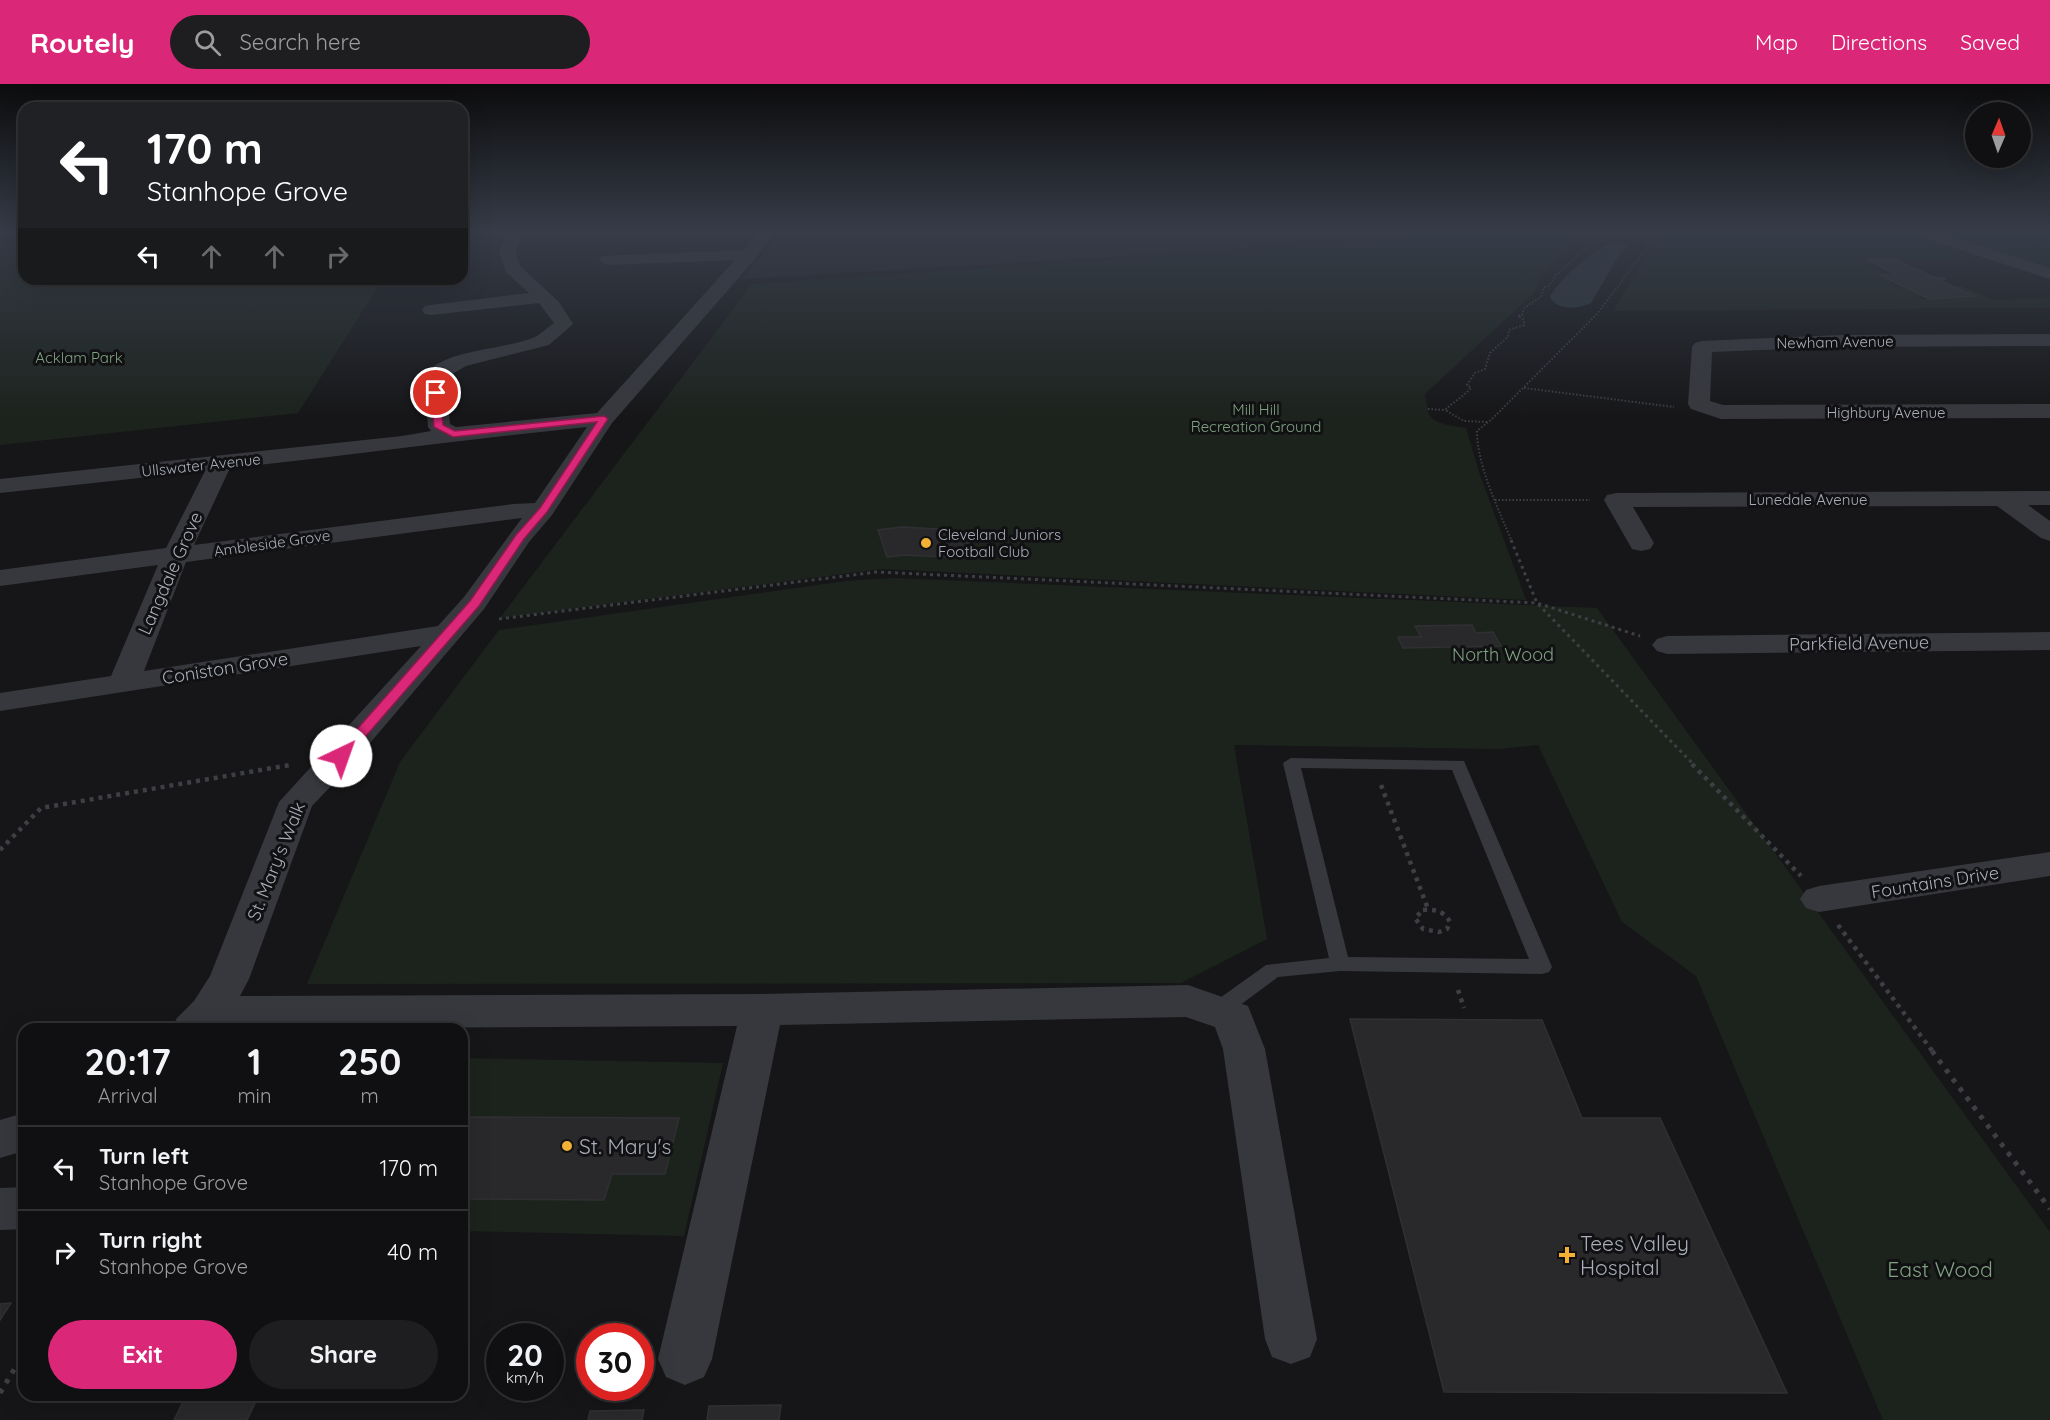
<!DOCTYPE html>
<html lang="en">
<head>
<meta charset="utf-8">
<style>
	body { margin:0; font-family:Quicksand,sans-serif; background:#1e1e20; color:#f1f3f6; height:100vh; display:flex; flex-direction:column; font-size:22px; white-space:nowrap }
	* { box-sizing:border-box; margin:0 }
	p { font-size:20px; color:#9c9d9f }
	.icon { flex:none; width:33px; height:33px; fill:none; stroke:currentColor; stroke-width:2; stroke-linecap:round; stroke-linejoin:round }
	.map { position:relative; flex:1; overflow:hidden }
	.side { position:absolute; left:18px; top:939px; width:450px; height:378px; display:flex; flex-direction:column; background:#101012; border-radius:18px; box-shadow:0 6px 24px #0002,0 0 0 2px #303032 }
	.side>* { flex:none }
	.guide { position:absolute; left:18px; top:18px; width:450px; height:183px; border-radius:18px; box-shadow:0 6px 24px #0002,0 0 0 2px #303032; background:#202124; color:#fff; overflow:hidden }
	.needle { width:39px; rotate:2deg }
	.controls { position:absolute; left:1965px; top:18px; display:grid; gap:12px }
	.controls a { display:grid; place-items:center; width:66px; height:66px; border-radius:50%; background:#101012; box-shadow:0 6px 24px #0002,0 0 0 2px #303032; font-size:30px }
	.speed { position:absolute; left:486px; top:1239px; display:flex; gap:12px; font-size:30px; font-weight:700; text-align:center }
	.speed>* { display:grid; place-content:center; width:78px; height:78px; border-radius:50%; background:#101012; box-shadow:0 6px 24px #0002,0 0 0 2px #303032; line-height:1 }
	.speed small { font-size:15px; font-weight:400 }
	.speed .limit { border:9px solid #d22; background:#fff; color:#111 }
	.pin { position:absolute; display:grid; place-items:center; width:51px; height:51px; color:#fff; margin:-26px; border:3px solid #fff; border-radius:50%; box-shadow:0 2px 6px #0007 }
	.me { position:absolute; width:66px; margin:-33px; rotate:42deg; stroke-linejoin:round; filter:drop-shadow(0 0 4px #0008) }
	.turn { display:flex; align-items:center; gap:21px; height:126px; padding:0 30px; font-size:27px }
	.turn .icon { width:78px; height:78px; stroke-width:2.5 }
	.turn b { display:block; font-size:42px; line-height:51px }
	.lanes { display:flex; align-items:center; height:57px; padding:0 30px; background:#0003; justify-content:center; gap:30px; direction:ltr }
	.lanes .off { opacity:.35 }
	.eta { display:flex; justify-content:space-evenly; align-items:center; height:102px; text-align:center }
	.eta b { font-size:36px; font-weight:800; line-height:42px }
	.cta { display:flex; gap:12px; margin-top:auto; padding:12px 30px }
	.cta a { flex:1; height:69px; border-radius:36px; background:#db2777; color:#fff; font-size:24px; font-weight:800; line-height:69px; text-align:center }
	.cta a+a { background:#1e1e20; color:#f1f3f6 }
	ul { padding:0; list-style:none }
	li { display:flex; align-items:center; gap:18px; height:84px; padding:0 30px; border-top:2px solid #303032 }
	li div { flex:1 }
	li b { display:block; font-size:22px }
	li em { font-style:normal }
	header { display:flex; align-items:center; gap:36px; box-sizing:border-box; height:84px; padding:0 30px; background:#db2777; color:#fff }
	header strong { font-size:28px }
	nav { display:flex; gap:33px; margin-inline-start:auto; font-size:21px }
	.search { width:420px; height:54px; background:#1e1e20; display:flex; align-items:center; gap:15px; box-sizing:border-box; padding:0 21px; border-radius:33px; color:#9c9d9f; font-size:22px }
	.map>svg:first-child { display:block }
	.built { fill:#222225 }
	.green { fill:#1c231d }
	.water { fill:#2c353c }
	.building { fill:#29292c; stroke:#303034; stroke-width:1.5 }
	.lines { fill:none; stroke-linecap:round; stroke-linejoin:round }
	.path-far3 { stroke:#3d3f44; stroke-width:2; stroke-dasharray:1.5 2; stroke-linecap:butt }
	.path-far2 { stroke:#3d3f44; stroke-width:3; stroke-dasharray:3 4; stroke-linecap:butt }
	.path-far1 { stroke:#3d3f44; stroke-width:4.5; stroke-dasharray:4 5; stroke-linecap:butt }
	.path { stroke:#3d3f44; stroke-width:5; stroke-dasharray:4.5 7; stroke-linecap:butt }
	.lane { fill:#37383d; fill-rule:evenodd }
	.street { fill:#37383d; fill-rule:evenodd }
	.route { fill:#db2777; stroke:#8e194d; stroke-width:1.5 }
	.poi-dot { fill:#f2b134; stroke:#111113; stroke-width:2 }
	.labels { text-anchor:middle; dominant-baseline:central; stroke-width:6; stroke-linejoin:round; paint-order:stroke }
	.far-street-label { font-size:15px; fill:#a8adb8; stroke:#111113 }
	.far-park-label { font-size:15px; fill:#7fa381; stroke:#111113 }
	.far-poi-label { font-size:15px; fill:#a8adb8; stroke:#111113; text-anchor:start }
	.street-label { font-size:18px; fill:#a8adb8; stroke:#111113 }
	.park-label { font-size:18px; fill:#7fa381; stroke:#111113 }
	.near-poi-label { font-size:21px; fill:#a8adb8; stroke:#111113; text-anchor:start }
	.near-park-label { font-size:21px; fill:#7fa381; stroke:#111113 }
</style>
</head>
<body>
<header>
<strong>Routely</strong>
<div class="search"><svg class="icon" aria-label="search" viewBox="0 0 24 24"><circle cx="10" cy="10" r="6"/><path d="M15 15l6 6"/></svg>Search here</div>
<nav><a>Map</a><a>Directions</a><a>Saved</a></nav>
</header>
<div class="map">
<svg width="2050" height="1336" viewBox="0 0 2050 1336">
	<rect width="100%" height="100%" fill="#161618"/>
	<path class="built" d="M783 148H1230L1250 165 741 195Z"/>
	<path class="green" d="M1524 148H1573L1583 158 1575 159 1539 194 1535 208 1425 310C1426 316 1427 324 1429 330 1434 341 1455 342 1466 344L1479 388 1526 516 882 485 500 534 752 200Z
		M1662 148H1905L1974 174 1868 177 1875 180 1868 181 1889 191 1892 198 1890 199 1922 212 1919 213 1922 215 1974 212 1953 202H1962L1994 216 2050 214V224L1613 227Z
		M1933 148H2050V184L1975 163Z
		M24 154V195H383L298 329 0 361V156Z
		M893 494 1597 524 2050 1148V1336H1883L1696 892 1622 838 1538 661 1500 665 1234 661 1267 855 1181 899 307 900 400 678 499 546 846 497Z
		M462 974 723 979 684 1152 462 1147Z"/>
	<path class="water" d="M1609 160 1626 161V164L1621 168 1591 219C1579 225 1555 227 1550 212 1564 191 1586 172 1609 160Z"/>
	<path class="building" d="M1894 175 1933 193 1946 195 1939 196 1975 212 1929 215 1880 191H1897L1867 176Z
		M902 443 975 447 964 474 905 471 887 473 878 446Z
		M1472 541 1476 549 1493 548 1501 562 1403 564 1398 553H1421L1415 542Z
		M1350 935 1542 936 1582 1034H1660L1787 1309 1444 1308Z
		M462 1033 679 1034 665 1090H612L604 1116 462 1115Z
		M11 1219 0 1236V1220Z
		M185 1314 257 1315 247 1336H174Z
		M781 1321 779 1336H707L709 1322Z
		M644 1326 642 1336H588L590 1327Z"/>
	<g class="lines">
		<path class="path-far3" d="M1582 157 1596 158 1613 153 1653 156
			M1524 304 1674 323
			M1428 325 1445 326
			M1487 338 1464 337 1445 326C1453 318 1463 313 1471 304L1467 301 1475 289 1485 285 1490 269 1508 253 1509 246 1524 241V236L1518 232 1522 231 1524 224 1541 213 1544 203 1549 202 1556 191 1592 158
			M1495 416H1590
			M1512 458C1499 426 1477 382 1477 347L1492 335 1597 230 1651 158 1674 148"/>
		<path class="path-far2" d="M1511 456 1537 519 1694 681
			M499 535 877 488 1537 519 1640 552"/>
		<path class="path-far1" d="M1692 680 1801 792
			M1381 701 1428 825
			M0 766 41 724 290 681
			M1423 826C1435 825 1444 827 1450 838L1447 845 1439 848 1423 845 1415 834Z
			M1838 841 1933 968
			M1458 906 1464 924"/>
		<path class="path" d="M1932 967 2050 1125
			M0 1309 24 1269"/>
		<path class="lane" d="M1291 674 1464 677 1552 883 1549 888 1542 890 1340 887 1278 893 1224 933 1217 935 1210 933 1207 927 1210 921 1266 881 1329 874 1283 679ZM1301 684 1452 686 1529 875 1348 873Z"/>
		<path class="street" d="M508 148H524L515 167 520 182 559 218 573 240 549 261 466 282 445 294 450 340 456 343 597 329 735 176 607 181 599 176 601 172 744 166 758 148H774L755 175 612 339 552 431 529 458 484 525 353 679 312 722 249 895 240 912 762 910 1188 901 1248 922 1265 965 1317 1255 1310 1273 1291 1280 1272 1273 1265 1255 1223 965 1215 943 1186 933 780 941 712 1275 704 1293 685 1301 666 1293 658 1275 737 942 171 945 177 934 194 917 210 892 279 718 421 562 0 627V609L111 592 158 481 0 502V486L166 464 205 387 0 409V395L402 352 431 347 428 343 424 292C442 265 506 266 535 253 541 250 548 243 554 239L539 219 431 231 425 230 422 226 425 222 431 221 529 209 506 188 499 167ZM587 343 535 419 513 420 194 461 230 384C349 372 468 355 587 343ZM522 434 464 513 438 542 144 587 186 478Z
			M1912 148H1937L2050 184V195L1914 151Z
			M2050 250V262L1840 263 1712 268 1710 317 1723 321 2050 320V334L1721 335 1691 325 1688 320 1692 263 1695 259 1702 257 1840 251Z
			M2050 407V421H2028L2050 437V457L2041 454 1997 422 1633 423 1654 459 1650 465 1641 467 1632 465 1604 416 1607 411 1616 409Z
			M2050 548V566L1667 570 1657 567 1652 561 1657 555 1667 552Z
			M2050 768V792L1819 828 1806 824 1800 815 1806 806 1819 802Z
			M24 1029V1067L0 1074V1036Z
			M24 1103V1145L0 1146V1104Z"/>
	</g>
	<linearGradient id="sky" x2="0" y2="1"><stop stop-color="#0c0c0d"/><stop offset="0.44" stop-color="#363c48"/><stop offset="1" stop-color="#363c48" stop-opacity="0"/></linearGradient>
	<rect width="2050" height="335" fill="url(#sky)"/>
	<path class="route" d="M436 306 440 309 443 341 455 347 604 332 608 335 547 428 524 455 479 522 346 675H336L334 672 336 669 470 517 516 451 540 424 597 338 453 353 434 343 431 309Z"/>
	<g class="poi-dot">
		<circle cx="926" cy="459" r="6"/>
		<circle cx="567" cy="1062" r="6"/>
		<path d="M1564 1162h6v6h6v6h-6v6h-6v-6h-6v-6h6z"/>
	</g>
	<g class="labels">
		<g class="far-street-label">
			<text transform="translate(1835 258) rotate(-1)">Newham Avenue</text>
			<text x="1886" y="328">Highbury Avenue</text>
			<text transform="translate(201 381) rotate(-6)">Ullswater Avenue</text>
			<text x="1808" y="415">Lunedale Avenue</text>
			<text transform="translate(272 459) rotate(-8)">Ambleside Grove</text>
		</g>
		<g class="far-park-label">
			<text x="79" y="273">Acklam Park</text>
			<text x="1256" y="325">Mill Hill<tspan x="1256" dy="17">Recreation Ground</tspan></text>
		</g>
		<g class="far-poi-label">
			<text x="938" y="450">Cleveland Juniors<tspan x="938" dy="17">Football Club</tspan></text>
		</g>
		<g class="street-label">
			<text transform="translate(170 489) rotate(-66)">Langdale Grove</text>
			<text transform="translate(1859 559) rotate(-1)">Parkfield Avenue</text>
			<text transform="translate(225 584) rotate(-9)">Coniston Grove</text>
			<text transform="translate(276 777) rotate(-68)">St. Mary's Walk</text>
			<text transform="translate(1935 798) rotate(-9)">Fountains Drive</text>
		</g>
		<g class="park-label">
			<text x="1503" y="570">North Wood</text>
		</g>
		<g class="near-poi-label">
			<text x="579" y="1062">St. Mary's</text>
			<text x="1580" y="1159">Tees Valley<tspan x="1580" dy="24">Hospital</tspan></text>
		</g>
		<g class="near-park-label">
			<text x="1940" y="1185">East Wood</text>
		</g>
	</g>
</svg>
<div class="controls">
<a><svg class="needle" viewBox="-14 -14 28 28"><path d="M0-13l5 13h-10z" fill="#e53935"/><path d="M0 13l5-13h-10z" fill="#9c9d9f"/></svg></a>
</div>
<div class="speed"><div>20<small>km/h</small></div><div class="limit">30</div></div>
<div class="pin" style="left:436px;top:309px;background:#d93025"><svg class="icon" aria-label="arrive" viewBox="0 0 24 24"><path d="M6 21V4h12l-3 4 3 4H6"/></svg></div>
<svg class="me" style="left:341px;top:672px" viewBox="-20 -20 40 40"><circle r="19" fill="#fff"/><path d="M0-13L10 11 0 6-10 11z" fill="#db2777"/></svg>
<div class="guide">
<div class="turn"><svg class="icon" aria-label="left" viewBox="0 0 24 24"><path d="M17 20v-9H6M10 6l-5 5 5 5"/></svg><div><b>170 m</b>Stanhope Grove</div></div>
<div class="lanes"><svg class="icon" aria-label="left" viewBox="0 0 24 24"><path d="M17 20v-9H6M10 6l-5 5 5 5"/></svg><svg class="icon off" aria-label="ahead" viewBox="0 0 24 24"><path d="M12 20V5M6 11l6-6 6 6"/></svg><svg class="icon off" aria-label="ahead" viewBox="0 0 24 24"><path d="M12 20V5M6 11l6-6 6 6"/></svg><svg class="icon off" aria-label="right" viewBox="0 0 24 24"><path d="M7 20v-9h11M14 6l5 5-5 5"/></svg></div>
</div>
<section class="side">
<div class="eta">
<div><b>20:17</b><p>Arrival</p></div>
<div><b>1</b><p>min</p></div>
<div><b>250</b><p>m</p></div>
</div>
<ul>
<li><svg class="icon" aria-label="left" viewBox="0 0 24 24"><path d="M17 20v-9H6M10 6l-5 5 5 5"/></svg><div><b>Turn left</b><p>Stanhope Grove</p></div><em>170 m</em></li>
<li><svg class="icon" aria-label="right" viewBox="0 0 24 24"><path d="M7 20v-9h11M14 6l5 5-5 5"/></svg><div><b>Turn right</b><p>Stanhope Grove</p></div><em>40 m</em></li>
</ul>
<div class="cta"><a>Exit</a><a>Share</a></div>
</section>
</div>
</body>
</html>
